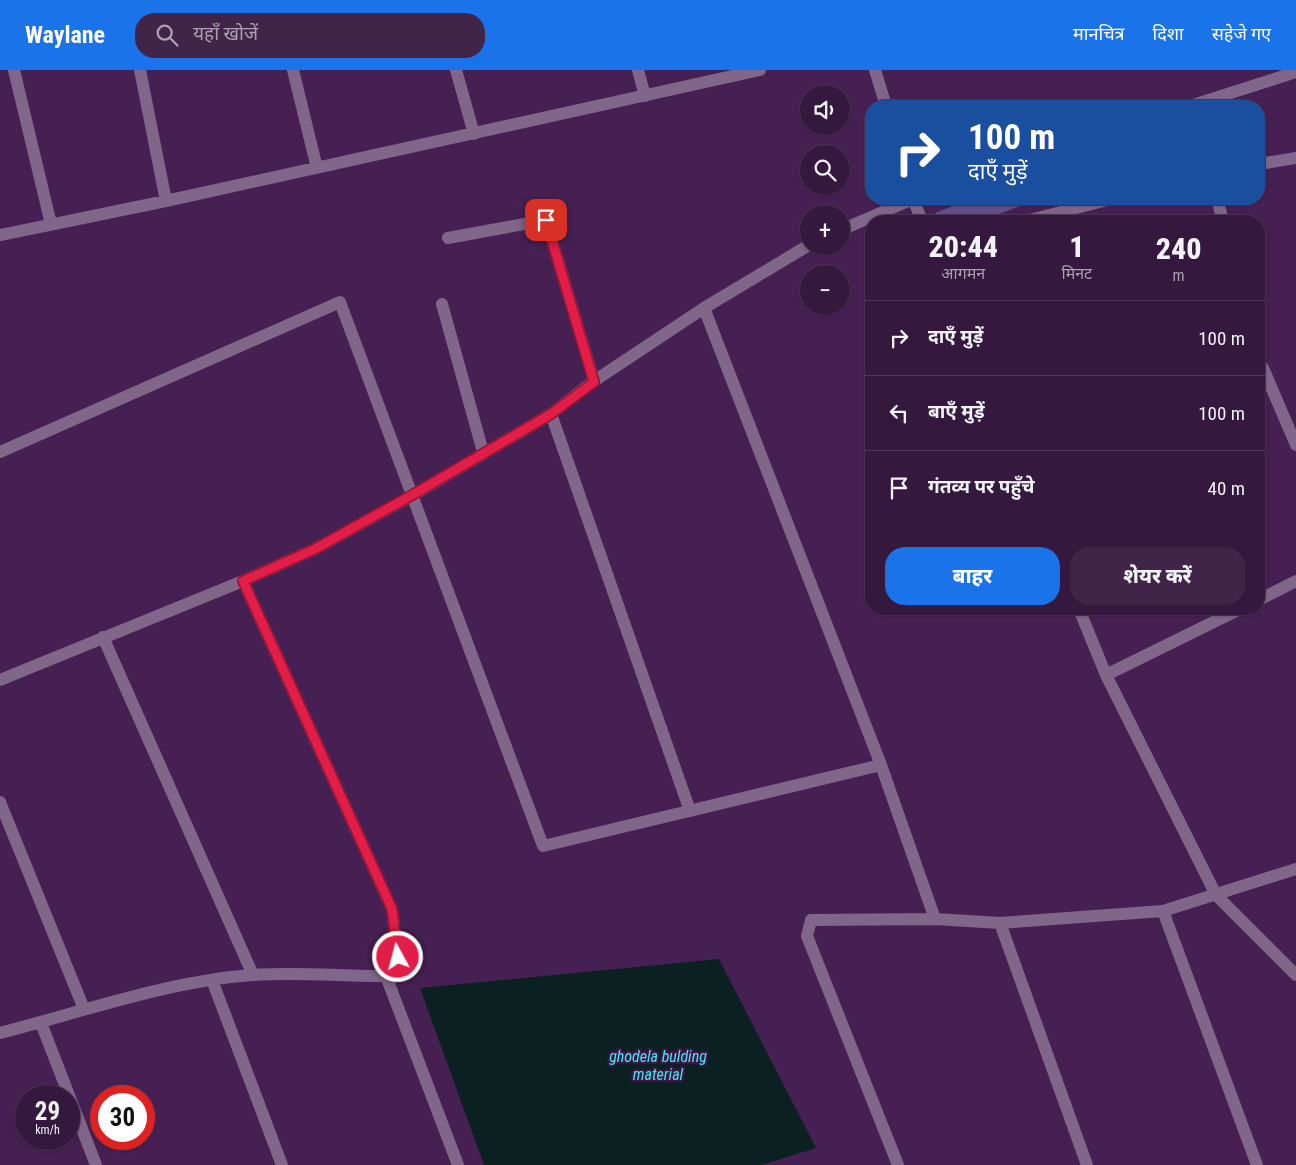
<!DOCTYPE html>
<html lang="hi">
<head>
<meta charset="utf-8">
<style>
	body { margin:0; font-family:"Roboto Condensed","Noto Sans Devanagari",sans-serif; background:#402549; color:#f1f3f6; height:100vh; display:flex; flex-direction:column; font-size:19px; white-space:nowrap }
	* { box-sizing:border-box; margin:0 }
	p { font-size:16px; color:#aaa0b0 }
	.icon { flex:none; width:28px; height:28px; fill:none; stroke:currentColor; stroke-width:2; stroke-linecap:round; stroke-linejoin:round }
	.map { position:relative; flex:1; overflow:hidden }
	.drawer { position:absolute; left:865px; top:145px; width:400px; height:400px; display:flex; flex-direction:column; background:#35183e; border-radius:20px; box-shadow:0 1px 4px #0004,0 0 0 1px #4f3758 }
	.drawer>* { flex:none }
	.hud { position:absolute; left:865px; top:30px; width:400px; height:105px; border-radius:20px; box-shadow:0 1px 4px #0004,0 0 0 1px #4f3758; background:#1a4fa0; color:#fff; overflow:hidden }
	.controls { position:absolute; left:800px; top:15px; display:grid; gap:10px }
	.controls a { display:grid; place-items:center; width:50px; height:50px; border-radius:50%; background:#35183e; box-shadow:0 1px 4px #0004,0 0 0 1px #4f3758; font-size:25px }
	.speed { position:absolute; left:15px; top:1015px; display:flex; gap:10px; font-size:25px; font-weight:700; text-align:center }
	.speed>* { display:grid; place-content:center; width:65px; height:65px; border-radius:50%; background:#35183e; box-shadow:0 1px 4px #0004,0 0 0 1px #4f3758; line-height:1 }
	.speed small { font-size:12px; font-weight:400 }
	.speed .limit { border:8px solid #d22; background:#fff; color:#111 }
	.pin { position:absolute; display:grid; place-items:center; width:42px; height:42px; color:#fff; margin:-21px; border-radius:10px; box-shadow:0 2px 8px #0006 }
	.me { position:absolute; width:55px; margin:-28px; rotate:353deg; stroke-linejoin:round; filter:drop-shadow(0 0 4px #0008) }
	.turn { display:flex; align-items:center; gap:18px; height:105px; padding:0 20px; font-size:22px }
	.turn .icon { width:65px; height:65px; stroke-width:2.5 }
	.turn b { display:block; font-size:35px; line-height:42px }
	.eta { display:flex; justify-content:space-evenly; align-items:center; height:85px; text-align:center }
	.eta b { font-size:30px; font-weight:800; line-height:35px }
	.button { display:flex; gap:10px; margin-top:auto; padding:10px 20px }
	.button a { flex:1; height:58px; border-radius:20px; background:#1a73e8; color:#fff; font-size:20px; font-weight:800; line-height:58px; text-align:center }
	.button a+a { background:#402549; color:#f1f3f6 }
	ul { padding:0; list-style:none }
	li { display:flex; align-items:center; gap:15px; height:75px; padding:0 20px; border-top:1px solid #4f3758 }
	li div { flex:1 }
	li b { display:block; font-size:19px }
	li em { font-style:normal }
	header { display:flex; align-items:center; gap:30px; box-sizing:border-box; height:70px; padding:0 25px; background:#1a73e8; color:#fff }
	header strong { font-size:24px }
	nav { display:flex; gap:28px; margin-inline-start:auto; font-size:18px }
	.search { width:350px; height:45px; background:#402549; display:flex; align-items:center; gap:12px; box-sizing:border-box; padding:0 18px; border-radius:20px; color:#aaa0b0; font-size:19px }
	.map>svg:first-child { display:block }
	.water { fill:#0b2021 }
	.building { fill:#624f8b }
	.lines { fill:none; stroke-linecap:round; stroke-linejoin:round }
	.minor { stroke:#806689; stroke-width:12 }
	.tertiary { stroke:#806689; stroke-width:12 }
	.route-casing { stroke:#92132f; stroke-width:12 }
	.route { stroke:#e11d48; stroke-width:9 }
	.labels { text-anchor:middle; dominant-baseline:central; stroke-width:4.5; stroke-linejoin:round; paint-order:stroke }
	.water-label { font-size:16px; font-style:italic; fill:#40eaee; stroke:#3c1648 }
</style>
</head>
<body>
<header>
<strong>Waylane</strong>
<div class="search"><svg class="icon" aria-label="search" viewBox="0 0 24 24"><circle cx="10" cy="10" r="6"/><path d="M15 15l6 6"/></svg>यहाँ खोजें</div>
<nav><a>मानचित्र</a><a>दिशा</a><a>सहेजे गए</a></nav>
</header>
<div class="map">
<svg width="1296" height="1095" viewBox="0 0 1296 1095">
	<rect width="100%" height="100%" fill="#472053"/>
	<path class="water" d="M719 889 816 1078 761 1095H484L420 918Z"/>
	<path class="building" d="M970 129H1024L1026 134 980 151H938L935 143Z"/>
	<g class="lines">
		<path class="minor" d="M14 0 51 154
			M140 0 166 131
			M293 0 317 98
			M456 0 474 64
			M638 0 645 26
			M875 0 886 36
			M1259 94 1296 88
			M913 129 922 151
			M1217 129 1223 151
			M1026 151 1111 129
			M0 165 166 131 760 0
			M448 168 546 150 594 311
			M442 234 483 382
			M704 238 881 695 935 849
			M1259 300 1263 298 1296 375
			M551 344 690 741
			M0 382 340 232 543 776 881 695
			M243 511 392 839 398 887 386 906
			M1259 530 1296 511
			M1079 539 1106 605 1216 825 1296 905
			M103 567 253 905
			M1106 605 1240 539
			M0 732 84 939
			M1163 841 1257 1095
			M1000 853 1087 1095
			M386 906 458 1095
			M212 910 282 1095
			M41 953 96 1095
			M0 963C81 942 169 911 252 905 296 902 342 906 386 906
			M898 1095 807 866 811 850 935 849 1000 853 1163 841 1296 799"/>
		<path class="tertiary" d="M1190 36 1296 2
			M841 160 913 129
			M0 610 243 511 315 479 413 425 551 344 594 311 704 238 809 175"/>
	</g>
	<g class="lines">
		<g class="route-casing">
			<path id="route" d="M398 887 392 839 243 511 315 479 414 424 551 344 594 312 546 150"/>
		</g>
		<use href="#route" class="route"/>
	</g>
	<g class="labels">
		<g class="water-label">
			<text x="658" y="986">ghodela bulding<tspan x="658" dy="18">material</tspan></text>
		</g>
	</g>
</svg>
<div class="controls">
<a><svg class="icon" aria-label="sound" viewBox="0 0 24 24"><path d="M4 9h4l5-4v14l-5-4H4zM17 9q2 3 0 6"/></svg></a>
<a><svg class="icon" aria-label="search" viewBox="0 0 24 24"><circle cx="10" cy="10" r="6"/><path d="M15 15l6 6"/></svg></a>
<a>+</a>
<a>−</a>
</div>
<div class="speed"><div>29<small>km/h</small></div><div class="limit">30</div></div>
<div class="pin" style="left:546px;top:150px;background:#d93025"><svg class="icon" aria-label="arrive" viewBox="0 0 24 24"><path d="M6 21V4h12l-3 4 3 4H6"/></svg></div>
<svg class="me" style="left:398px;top:887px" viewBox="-20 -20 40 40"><circle r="17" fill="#e11d48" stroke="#fff" stroke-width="3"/><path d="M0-11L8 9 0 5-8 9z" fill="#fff"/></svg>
<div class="hud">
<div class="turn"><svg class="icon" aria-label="right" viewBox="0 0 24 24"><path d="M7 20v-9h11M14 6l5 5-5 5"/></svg><div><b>100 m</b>दाएँ मुड़ें</div></div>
</div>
<section class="drawer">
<div class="eta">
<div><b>20:44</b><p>आगमन</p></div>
<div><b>1</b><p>मिनट</p></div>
<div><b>240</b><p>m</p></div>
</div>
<ul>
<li><svg class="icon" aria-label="right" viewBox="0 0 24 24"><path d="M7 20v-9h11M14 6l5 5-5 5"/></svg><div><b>दाएँ मुड़ें</b></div><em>100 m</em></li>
<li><svg class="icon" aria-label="left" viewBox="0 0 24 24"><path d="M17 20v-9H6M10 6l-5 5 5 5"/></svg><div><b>बाएँ मुड़ें</b></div><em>100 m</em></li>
<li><svg class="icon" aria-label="arrive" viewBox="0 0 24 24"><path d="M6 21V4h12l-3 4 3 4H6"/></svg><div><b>गंतव्य पर पहुँचे</b></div><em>40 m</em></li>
</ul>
<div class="button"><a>बाहर</a><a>शेयर करें</a></div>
</section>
</div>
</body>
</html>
